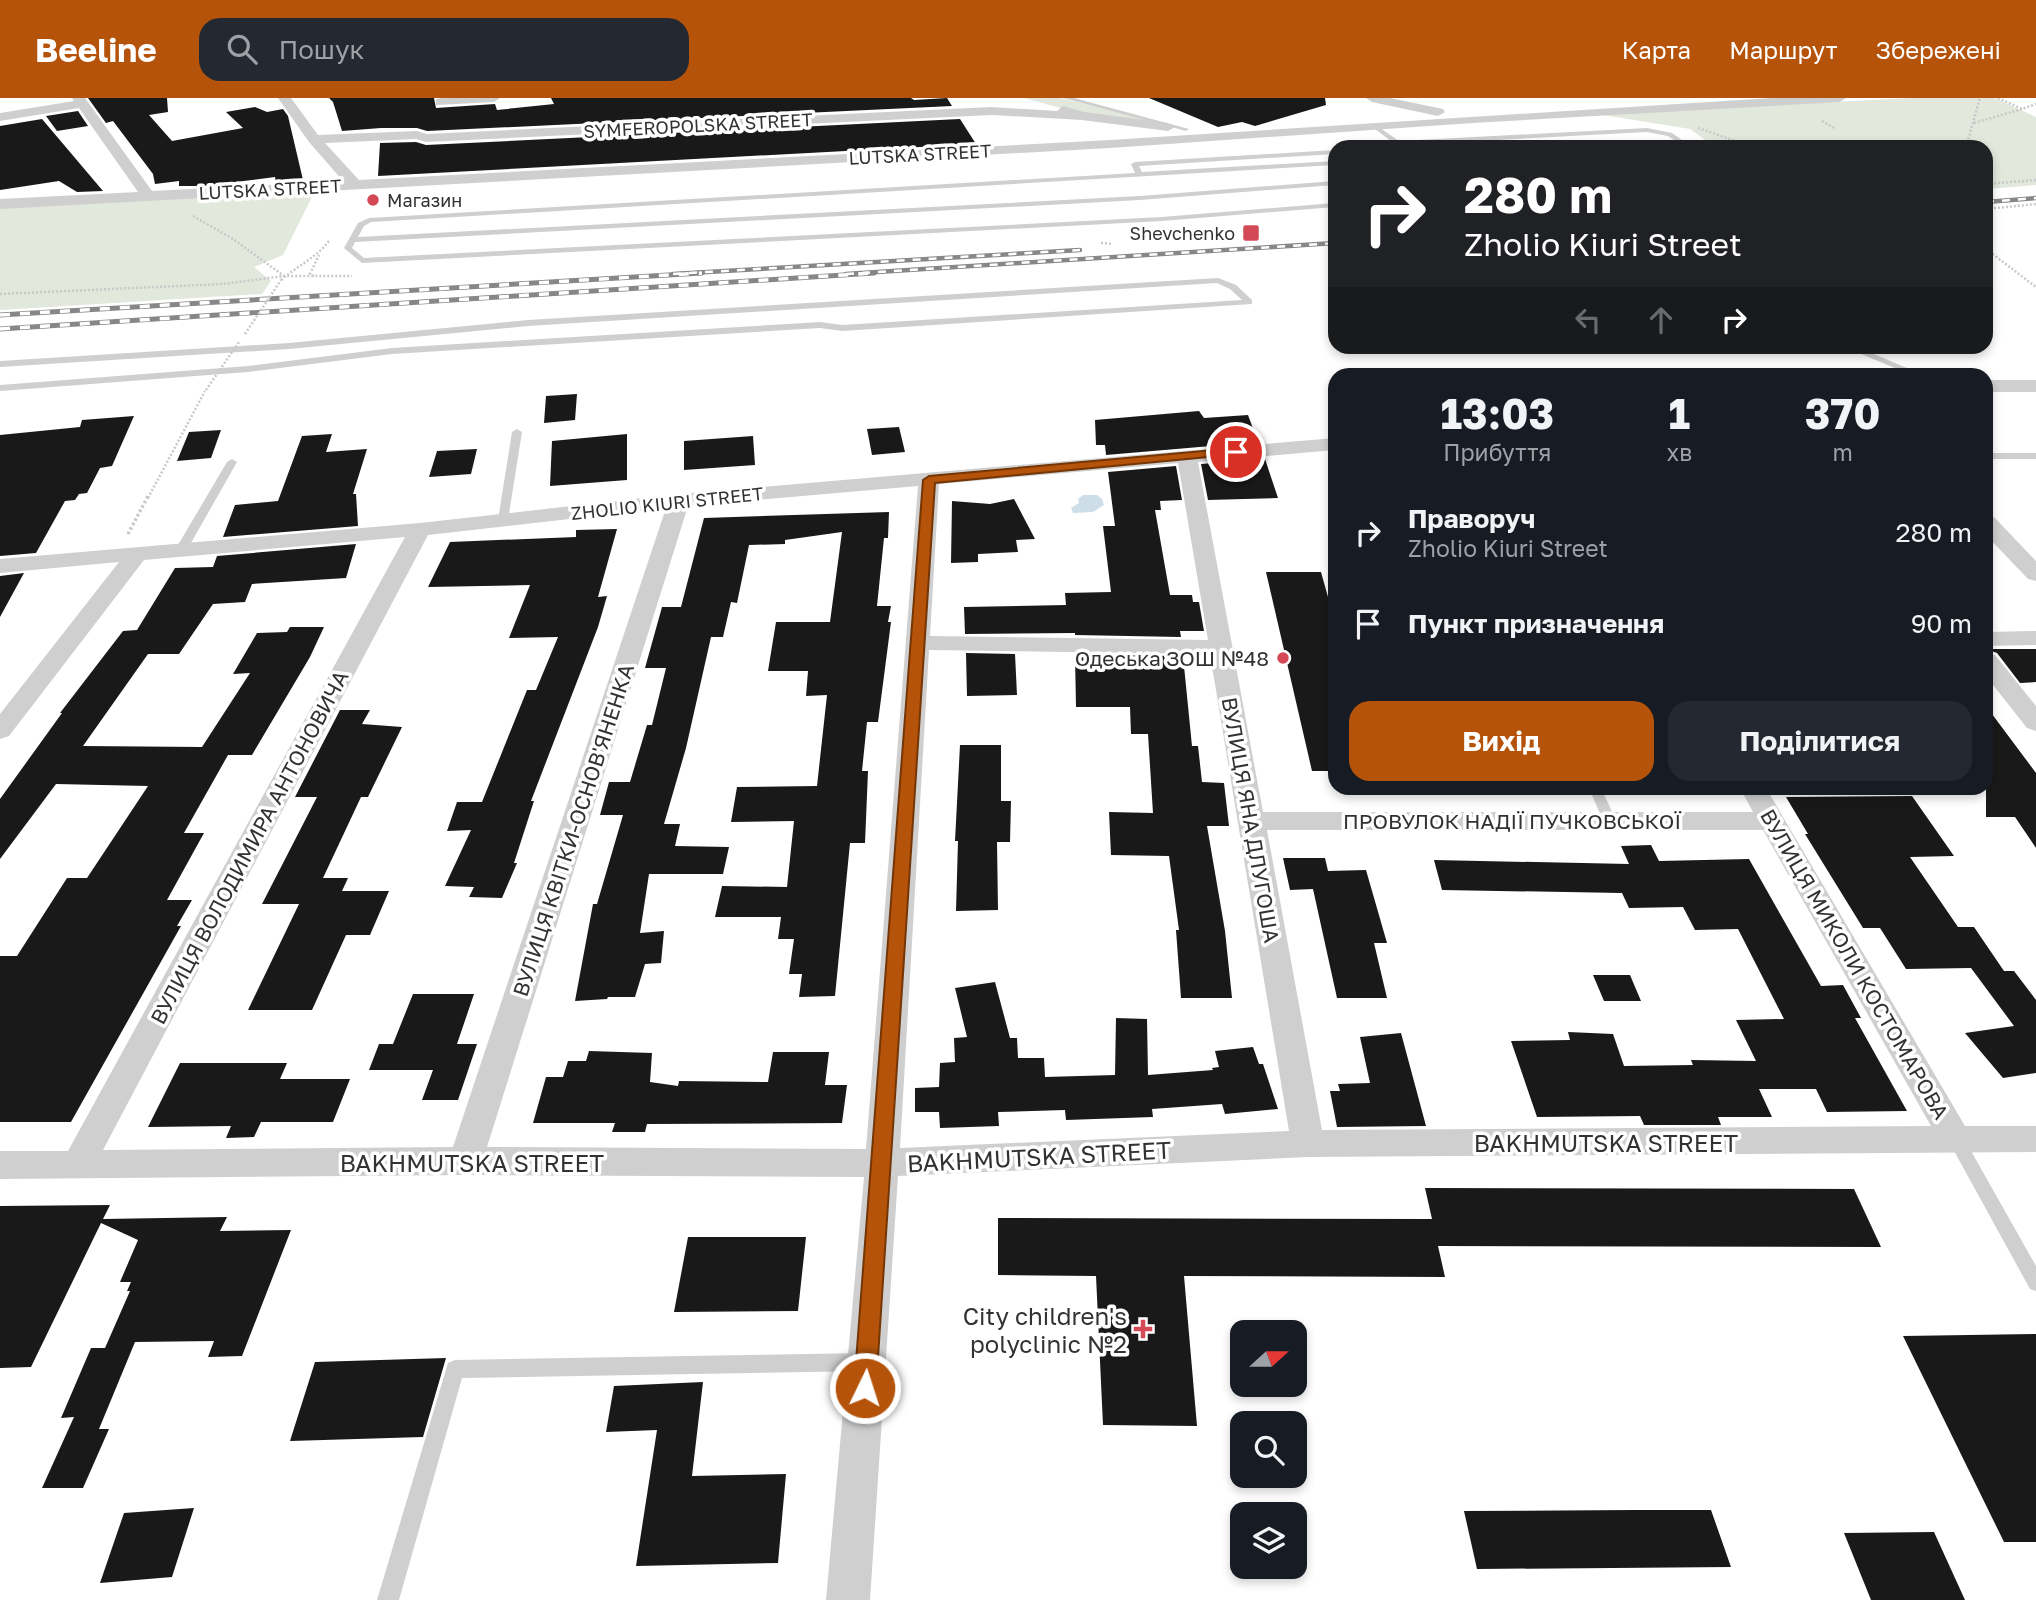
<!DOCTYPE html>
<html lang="uk">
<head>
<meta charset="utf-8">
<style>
	body { margin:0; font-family:"Golos Text",sans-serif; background:#242831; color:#f1f3f6; height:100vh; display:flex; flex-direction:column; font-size:26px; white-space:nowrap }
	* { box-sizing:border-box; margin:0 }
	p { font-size:23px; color:#9ea1a6 }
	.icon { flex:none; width:38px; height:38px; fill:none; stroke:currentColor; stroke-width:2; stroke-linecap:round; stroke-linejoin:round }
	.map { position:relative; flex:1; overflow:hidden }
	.drawer { position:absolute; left:1328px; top:270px; width:665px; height:427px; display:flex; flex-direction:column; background:#171b24; border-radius:21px; box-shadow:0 4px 10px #0003 }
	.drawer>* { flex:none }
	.guide { position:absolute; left:1328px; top:42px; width:665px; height:214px; border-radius:21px; box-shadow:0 4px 10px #0003; background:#202124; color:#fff; overflow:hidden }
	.needle { width:46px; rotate:69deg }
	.controls { position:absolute; left:1230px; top:1222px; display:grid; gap:14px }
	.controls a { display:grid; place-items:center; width:77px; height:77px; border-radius:14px; background:#171b24; box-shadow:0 4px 10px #0003; font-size:35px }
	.pin { position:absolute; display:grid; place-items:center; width:60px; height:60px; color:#fff; margin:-30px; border:4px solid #fff; border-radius:50%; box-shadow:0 2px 7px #0007 }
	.me { position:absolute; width:77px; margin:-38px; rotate:4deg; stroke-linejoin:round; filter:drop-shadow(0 0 5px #0008) }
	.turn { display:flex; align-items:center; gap:24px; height:147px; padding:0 21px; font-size:32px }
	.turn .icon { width:91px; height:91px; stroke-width:2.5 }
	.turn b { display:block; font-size:49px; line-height:60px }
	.lanes { display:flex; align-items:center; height:66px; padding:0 21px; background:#0003; justify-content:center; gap:35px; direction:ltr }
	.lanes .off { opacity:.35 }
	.eta { display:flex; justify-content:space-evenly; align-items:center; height:119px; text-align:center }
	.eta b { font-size:42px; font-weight:700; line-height:49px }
	.cta { display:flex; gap:14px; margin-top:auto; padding:14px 21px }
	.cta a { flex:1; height:80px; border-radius:21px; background:#b45309; color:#fff; font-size:28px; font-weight:700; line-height:80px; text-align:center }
	.cta a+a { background:#242831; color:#f1f3f6 }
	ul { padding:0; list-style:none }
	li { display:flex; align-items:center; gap:21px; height:91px; padding:0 21px }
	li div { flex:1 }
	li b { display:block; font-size:26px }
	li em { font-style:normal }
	header { display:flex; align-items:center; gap:42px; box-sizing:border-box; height:98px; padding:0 35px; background:#b45309; color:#fff }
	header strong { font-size:33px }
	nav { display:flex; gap:38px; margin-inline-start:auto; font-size:24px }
	.search { width:490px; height:63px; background:#242831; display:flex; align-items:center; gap:18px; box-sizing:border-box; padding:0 24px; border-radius:21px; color:#9ea1a6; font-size:26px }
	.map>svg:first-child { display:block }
	.green { fill:#e2e8dc }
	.water { fill:#cedee8 }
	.building { fill:#191919 }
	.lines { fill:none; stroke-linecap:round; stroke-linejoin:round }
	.path-far1 { stroke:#c9c9c9; stroke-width:2.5; stroke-dasharray:2 2; stroke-linecap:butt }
	.path { stroke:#c9c9c9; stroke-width:3.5; stroke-dasharray:2.5 2.5; stroke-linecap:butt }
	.service { fill:#cfcfcf; fill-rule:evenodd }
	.minor { fill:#cfcfcf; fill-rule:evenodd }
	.rail-far1-casing { stroke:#878787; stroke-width:4.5 }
	.rail-casing { stroke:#878787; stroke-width:5 }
	.rail-far1 { stroke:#fff; stroke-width:2.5; stroke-dasharray:8; stroke-linecap:butt }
	.rail { stroke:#fff; stroke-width:3.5; stroke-dasharray:10; stroke-linecap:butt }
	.path-bridge { stroke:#c9c9c9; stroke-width:2.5; stroke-dasharray:2 2; stroke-linecap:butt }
	.route { fill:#b45309; stroke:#753606; stroke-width:2 }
	.poi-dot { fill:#d34a56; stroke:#fff; stroke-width:2.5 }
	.labels { text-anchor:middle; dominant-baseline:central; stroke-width:7; stroke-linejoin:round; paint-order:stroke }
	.far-street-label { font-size:18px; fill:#323232; stroke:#fff }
	.far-poi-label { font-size:18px; fill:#323232; stroke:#fff; text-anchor:start }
	.poi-label { font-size:21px; fill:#323232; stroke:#fff; text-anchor:end }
	.street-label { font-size:21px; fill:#323232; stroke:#fff }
	.near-street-label { font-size:24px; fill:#323232; stroke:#fff }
	.near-poi-label { font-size:24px; fill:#323232; stroke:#fff; text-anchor:end }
</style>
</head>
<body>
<header>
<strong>Beeline</strong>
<div class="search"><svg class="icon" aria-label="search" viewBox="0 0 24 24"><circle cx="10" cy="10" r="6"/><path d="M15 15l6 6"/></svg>Пошук</div>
<nav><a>Карта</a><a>Маршрут</a><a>Збережені</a></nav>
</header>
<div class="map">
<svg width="2036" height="1502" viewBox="0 0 2036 1502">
	<rect width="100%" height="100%" fill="#fff"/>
	<path class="green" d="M1024 0H1060L1175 28 1086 17Z
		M1912 0H1995L2036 19V87L1986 91V49H1715L1690 31 1597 16Z
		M315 93 283 157 254 169 271 183 262 196 0 212V110Z"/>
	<path class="water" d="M1083 397H1097L1102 401 1104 407 1093 414 1073 415 1071 410 1079 405 1078 401Z"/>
	<path class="building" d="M88 0H167L168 14 149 17 172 43 243 30 226 14 255 9 267 14 283 11 288 18 303 82 276 84 275 79 203 88H179V83L155 86 153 76 113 23 106 25Z
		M329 0H434L436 10 495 6 497 12 554 6 551 0H911L914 2 947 0 952 8 427 33 417 30H381L342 33 333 4Z
		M1149 0H1325L1326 7 1255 28 1242 24 1218 29Z
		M78 13 88 28 57 33 46 18Z
		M42 21 103 93 77 94 59 83 0 92V28Z
		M960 21 976 46 378 78 380 45 416 44 426 47Z
		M577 296 575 322 544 325 546 298Z
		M1199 313 1204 320 1248 317 1258 344 1106 357 1105 347H1096L1095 322Z
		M134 318 112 368 100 370 87 395 79 396 75 402 65 403 36 455 0 458V337L80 329 82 322Z
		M899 329 905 354 872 357 867 331Z
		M221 332 211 360 177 363 189 334Z
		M332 336 326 354 367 351 353 396H356L358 428 223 439 235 407 278 403 302 338Z
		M627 336V382L550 388 552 343Z
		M753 338 755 367 684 372V343Z
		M477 351 471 376 429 379 437 353Z
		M1265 361 1278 400 1208 402 1201 366Z
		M1176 368 1182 402 1160 403 1161 412H1155L1170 497H1192L1193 504H1199L1204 533H1180L1181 539 1075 537V535L965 536 964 509 1066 507 1065 495 1111 494 1103 428H1115L1108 374Z
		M1014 401 1035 441 1016 442 1018 454 978 456V464L951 465 952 403 990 406Z
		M889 414 888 440H884L877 508H891L888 524H891L878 624H867L862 673H868L865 745H850L835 898 799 899 802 876H789L794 841H778L781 819H715L722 788 787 789 794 723 731 724 737 689 817 688 827 597 806 598 808 573H768L776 524H830L842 434 785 442V446L749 447 737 505 731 504 723 539H711L686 650 664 726H680L675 748 729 749 723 776H649L640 835 664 833 661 865 645 866 635 899H608L607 901 575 903 593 806H597L623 717H600L609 684H630L647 627H652L666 570H645L662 509H681L704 420Z
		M617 431 598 499 607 498 598 529 531 703H534L514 765H517L502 800 469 799 474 789 445 788 471 732 447 733 457 704H482L527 592H536L558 539 509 540 530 487 428 489 450 444 576 439V432Z
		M356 446 346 480 252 486 245 504 213 506 179 556H148L83 648 202 649 250 575 233 576 257 535 287 534 290 529H324L310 559 252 657H228L184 735H204L167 802H192L177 828H181L71 1024H0V858H17L67 780H87L148 688 56 686 0 761V701L62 615H60L123 533 137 532 175 470 213 469 217 458Z
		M1266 474H1321L1335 524V673H1312Z
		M24 475 0 519V478Z
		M1986 551H2036V584L2020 585 1997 555Z
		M966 555 1015 556 1017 597 967 598Z
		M1075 557 1183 558 1192 648H1198L1202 684 1224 685 1229 728H1207L1225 833 1232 900H1181L1176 832H1179L1169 758 1111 757 1109 714 1153 715 1148 636H1131L1130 609H1076Z
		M1986 608 2036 675V750L2015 719H1986Z
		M340 612H370L362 626 402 629 368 699H361L323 780H348L342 793H389L370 837H346L312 912H248L299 806H262L317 699H295Z
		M960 647H1001V703H1011L1010 744H997L998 812 956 813 958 743H955Z
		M1912 698 1954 758 1910 759 1958 829H1974L2004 873H2014L2036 902V975L2003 980 1965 935 2014 928 1971 870 1906 871 1880 830H1863L1805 736H1808L1786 699Z
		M1651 747 1659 763 1749 761 1821 888 1843 887 1861 920H1855L1907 1013 1827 1014 1816 991H1759L1772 1019H1718L1721 1027H1644L1640 1018 1537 1019 1511 943 1570 942 1568 934 1613 936 1624 968 1693 967 1691 962 1756 963 1736 922 1784 921 1738 831 1695 832 1683 809 1629 810 1622 795 1442 792 1434 762 1629 766 1621 748Z
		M1283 760H1325L1328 773 1366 772 1387 845H1374L1387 900H1337L1313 791 1290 792Z
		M1593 877H1630L1641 903H1604Z
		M995 884 1010 940H1017L1018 960H1044L1045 979 1115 977 1116 920 1147 921 1148 977 1213 972 1212 970 1219 969 1215 953 1253 949 1259 966H1263L1278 1011 1225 1016 1222 1006 1152 1011 1153 1019 1066 1022 1065 1012 998 1014 999 1028 940 1030 939 1014H915V990L939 989 940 965 955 964 954 940 967 939 955 890Z
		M413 896H474L457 946H477L458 1002H422L433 972H369L379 946H393Z
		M1401 935 1426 1028 1337 1029 1330 993H1340L1338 986 1370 985 1360 939Z
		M589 953 652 955 650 984 678 988 679 983 768 984 773 954H829L825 987H847L842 1025 647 1026 645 1034H612L615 1025H533L546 979H563L568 963H586Z
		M180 965H287L280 981H350L333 1024H261L254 1039 226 1040 231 1028 148 1029Z
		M1425 1090 1854 1091 1881 1149 1438 1148 1445 1179 1184 1178 1197 1328 1103 1327 1096 1178 998 1177V1120L1432 1121Z
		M110 1107 103 1121 227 1119 220 1133 291 1132 242 1258 208 1259 214 1243 135 1244 99 1331H109L83 1390H42L74 1319 61 1320 91 1250H105L130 1193H127L131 1184H120L138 1142 101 1125 31 1269 0 1270V1108Z
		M688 1139H806L798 1213 674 1214Z
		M2036 1236V1444H2004L1903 1238Z
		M446 1260 423 1339 290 1343 315 1264Z
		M703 1284 692 1378 786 1376 778 1465 636 1468 657 1332 606 1334 614 1288Z
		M194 1410 172 1479 100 1485 124 1415Z
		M1635 1412H1711L1731 1469 1477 1471 1464 1413Z
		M1934 1434 1965 1502H1871L1844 1435Z"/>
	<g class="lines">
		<path class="path-far1" d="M1998 0 2022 11 2036 6
			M1822 23 1836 31
			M1974 25 2022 11
			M1698 30 1753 49
			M1966 49 1980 0
			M1986 86 2036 82
			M1986 111 2036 106
			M193 118 233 141 284 178
			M1101 145 1112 146
			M1986 151 2036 189
			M314 178 310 176 319 157
			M281 182C297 168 316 160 329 143
			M0 196 222 186 284 178H352
			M148 400 205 293"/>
		<path class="path" d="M128 436 148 398"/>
		<path class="service" d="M1063 0H1074L1189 31 1186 33Z
			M1373 25 1399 43 1647 30 1672 35 1692 49H1658L1680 46 1668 38 1647 34 1404 47 1406 49H1399L1371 28Z
			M1335 52V56L1139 68 1142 74 1335 63V67L371 124 364 128 358 139 1140 98 1335 83V87L1140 102 355 144 352 150 364 160 1162 119 1335 105V109L1162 123 362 165 344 150 358 125 369 120 1135 75 1131 66 1135 64Z
			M1218 180 1236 187 1252 202V206L842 233 820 230 392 256 248 274 0 293V287L248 268 392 250 820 224 842 227 1242 202 1230 191 1217 185 528 228 289 251 0 269V263L289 245 528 222Z
			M1842 248H1855L1921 276H1909Z
			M517 331 522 334 508 422 503 425 498 422 512 334Z
			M1986 355H2036V361H1986Z
			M232 361 237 364 187 452 185 454H177L175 452 227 364Z
			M1589 690H1601L1616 722 1614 725H1604Z
			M1956 1035 1962 1037 2036 1168V1193L2030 1191 1948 1042 1950 1037Z
			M865 1255 872 1258 875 1264 872 1270 865 1273 462 1280 399 1502H377L448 1265 455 1262Z"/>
		<path class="minor" d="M72 0H85L152 93 343 83 309 44 278 0H291L318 37 417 33 427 36 991 9 1057 13 1063 8 1084 14 1168 25 1175 29 1168 33 1082 22 991 17 426 44 416 41 325 45 359 82 1110 42 1772 0H1846L1840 4 1473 25 1110 50 0 111V101L138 94 79 10 0 23V15L74 3Z
			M442 0H500L494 4 436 7V1Z
			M1366 0H1390L1443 11 1445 14 1438 18 1372 4Z
			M1986 282H2036V294H1986Z
			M1335 340V352L1198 364 1263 714H1753L1740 690H1766L1965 1028H2036V1054L1308 1059 898 1078 870 1502H826L864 1079 466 1077 0 1081V1053H68L405 439 144 462 9 638 0 641V616L119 464 0 475V461L420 425 679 396ZM1178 365 1208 542 930 538 939 386ZM918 388 866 1051 487 1049 688 408ZM666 410 453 1049 103 1052 428 437ZM929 552 1210 556 1289 1033 900 1050ZM1267 732H1763L1931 1028 1322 1032Z
			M1986 418 1994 419 2036 463V483L2028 481 1986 437Z
			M2036 533V547L1986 548V534Z
			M1986 555 1995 557 2036 608V633L2027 630 1986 578Z"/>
		<g class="rail-far1-casing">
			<path id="rail-far1" d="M1986 104 2036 100
				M673 176 1080 152
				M846 176 1335 145"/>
		</g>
		<g class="rail-casing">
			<path id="rail" d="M0 217 702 175
				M0 231 874 175"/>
		</g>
		<use href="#rail-far1" class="rail-far1"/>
		<use href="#rail" class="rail"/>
		<path class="path-bridge" d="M245 236 281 182
			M206 292 239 244"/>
	</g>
	<path class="route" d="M1236 350 1242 354 1240 356 935 385 876 1290 873 1297 865 1300 857 1297 854 1290 923 382 929 378Z"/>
	<g class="poi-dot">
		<circle cx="373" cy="102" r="7"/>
		<rect x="1242" y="126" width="18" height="18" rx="3.5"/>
		<circle cx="1283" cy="560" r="7"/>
		<path d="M1139.5 1220.5h7v7h7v7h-7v7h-7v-7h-7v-7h7z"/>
	</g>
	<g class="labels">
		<g class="far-street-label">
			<text transform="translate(698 27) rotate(-3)">SYMFEROPOLSKA STREET</text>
			<text transform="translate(920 56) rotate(-3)">LUTSKA STREET</text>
			<text transform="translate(270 91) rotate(-3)">LUTSKA STREET</text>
			<text transform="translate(667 405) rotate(-6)">ZHOLIO KIURI STREET</text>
		</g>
		<g class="far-poi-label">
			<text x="387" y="102">Магазин</text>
			<text x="1235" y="135" text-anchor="end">Shevchenko</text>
		</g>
		<g class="poi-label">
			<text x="1269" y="560">Одеська ЗОШ №48</text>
		</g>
		<g class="street-label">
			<text transform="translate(1251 722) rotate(80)">ВУЛИЦЯ ЯНА ДЛУГОША</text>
			<text x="1512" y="723">ПРОВУЛОК НАДІЇ ПУЧКОВСЬКОЇ</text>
			<text transform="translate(573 732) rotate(-72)">ВУЛИЦЯ КВІТКИ-ОСНОВ'ЯНЕНКА</text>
			<text transform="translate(249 749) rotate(-62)">ВУЛИЦЯ ВОЛОДИМИРА АНТОНОВИЧА</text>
			<text transform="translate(1855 866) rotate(60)">ВУЛИЦЯ МИКОЛИ КОСТОМАРОВА</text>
		</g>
		<g class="near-street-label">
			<text x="1606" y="1044">BAKHMUTSKA STREET</text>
			<text transform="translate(1039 1058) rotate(-3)">BAKHMUTSKA STREET</text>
			<text x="472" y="1064">BAKHMUTSKA STREET</text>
		</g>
		<g class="near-poi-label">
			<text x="1127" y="1217">City children's<tspan x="1127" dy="28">polyclinic №2</tspan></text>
		</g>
	</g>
</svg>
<div class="controls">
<a><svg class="needle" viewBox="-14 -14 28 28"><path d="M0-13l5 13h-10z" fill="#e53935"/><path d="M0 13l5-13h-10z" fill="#9ea1a6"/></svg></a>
<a><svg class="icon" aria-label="search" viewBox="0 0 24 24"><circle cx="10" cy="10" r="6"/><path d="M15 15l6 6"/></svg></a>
<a><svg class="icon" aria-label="layers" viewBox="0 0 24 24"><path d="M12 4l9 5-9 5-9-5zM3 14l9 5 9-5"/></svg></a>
</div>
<div class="pin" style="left:1236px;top:354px;background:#d93025"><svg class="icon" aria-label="arrive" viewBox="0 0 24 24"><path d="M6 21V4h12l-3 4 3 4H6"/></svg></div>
<svg class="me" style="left:865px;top:1290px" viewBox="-20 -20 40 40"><circle r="17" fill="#b45309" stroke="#fff" stroke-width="3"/><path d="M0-11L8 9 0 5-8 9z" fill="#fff"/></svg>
<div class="guide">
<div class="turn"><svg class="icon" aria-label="right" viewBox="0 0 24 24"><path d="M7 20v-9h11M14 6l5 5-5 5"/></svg><div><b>280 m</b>Zholio Kiuri Street</div></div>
<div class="lanes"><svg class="icon off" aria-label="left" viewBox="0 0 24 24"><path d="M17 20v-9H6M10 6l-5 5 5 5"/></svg><svg class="icon off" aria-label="ahead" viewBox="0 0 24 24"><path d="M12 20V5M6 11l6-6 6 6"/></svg><svg class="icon" aria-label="right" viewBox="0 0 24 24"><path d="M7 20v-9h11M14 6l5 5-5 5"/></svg></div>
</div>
<section class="drawer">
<div class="eta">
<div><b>13:03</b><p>Прибуття</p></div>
<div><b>1</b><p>хв</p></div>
<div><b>370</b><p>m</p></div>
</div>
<ul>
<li><svg class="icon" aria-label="right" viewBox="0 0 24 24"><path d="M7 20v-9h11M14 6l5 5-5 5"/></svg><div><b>Праворуч</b><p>Zholio Kiuri Street</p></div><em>280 m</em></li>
<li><svg class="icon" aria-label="arrive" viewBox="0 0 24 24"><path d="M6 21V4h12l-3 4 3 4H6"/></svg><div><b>Пункт призначення</b></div><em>90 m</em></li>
</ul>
<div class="cta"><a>Вихід</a><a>Поділитися</a></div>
</section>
</div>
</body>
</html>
